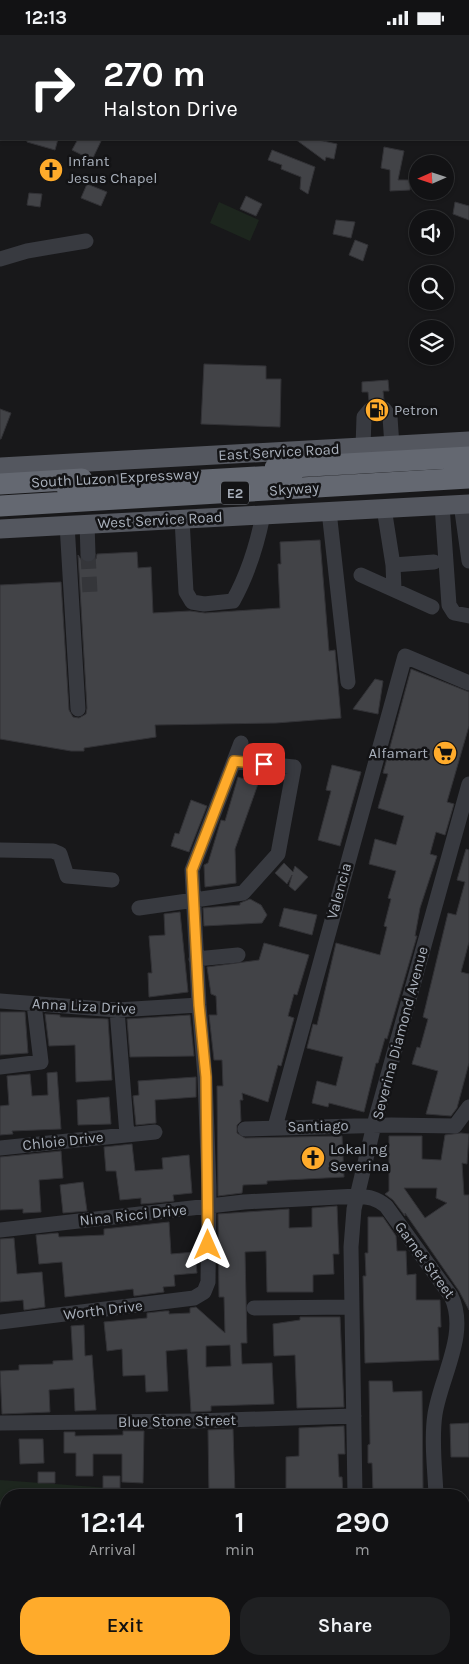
<!DOCTYPE html>
<html lang="en">
<head>
<meta charset="utf-8">
<style>
	body { margin:0; font-family:Karla,sans-serif; background:#1f2022; color:#f1f3f6; height:100vh; display:flex; flex-direction:column; font-size:19px; white-space:nowrap }
	* { box-sizing:border-box; margin:0 }
	p { font-size:16px; color:#9c9ea0 }
	.icon { flex:none; width:28px; height:28px; fill:none; stroke:currentColor; stroke-width:2; stroke-linecap:round; stroke-linejoin:round }
	.map { position:relative; flex:1; overflow:hidden }
	.drawer { position:absolute; left:0px; top:1454px; width:470px; height:176px; display:flex; flex-direction:column; background:#121214; border-radius:20px 20px 0 0; box-shadow:0 1px 4px #0004,0 0 0 1px #313234 }
	.drawer>* { flex:none }
	.top-card { position:absolute; left:0px; top:0px; width:470px; height:105px; box-shadow:0 1px 4px #0004,0 0 0 1px #313234; background:#202124; color:#fff; overflow:hidden }
	.needle { width:32px; rotate:267deg }
	.fabs { position:absolute; left:409px; top:120px; display:grid; gap:10px }
	.fabs a { display:grid; place-items:center; width:45px; height:45px; border-radius:50%; background:#121214; box-shadow:0 1px 4px #0004,0 0 0 1px #313234; font-size:25px }
	.pin { position:absolute; display:grid; place-items:center; width:42px; height:42px; color:#fff; margin:-21px; border-radius:10px; box-shadow:0 2px 8px #0006 }
	.me { position:absolute; width:55px; margin:-28px; rotate:0deg; stroke-linejoin:round; filter:drop-shadow(0 0 4px #0008) }
	.turn { display:flex; align-items:center; gap:18px; height:105px; padding:0 20px; font-size:22px }
	.turn .icon { width:65px; height:65px; stroke-width:2.5 }
	.turn b { display:block; font-size:35px; line-height:42px }
	.eta { display:flex; justify-content:space-evenly; align-items:center; height:85px; text-align:center }
	.eta b { font-size:30px; font-weight:600; line-height:35px }
	.cta { display:flex; gap:10px; margin-top:auto; padding:10px 20px }
	.cta a { flex:1; height:58px; border-radius:20px; background:#ffab2b; color:#111; font-size:20px; font-weight:600; line-height:58px; text-align:center }
	.cta a+a { background:#1f2022; color:#f1f3f6 }
	.status { display:flex; justify-content:space-between; align-items:center; height:35px; padding:0 25px; background:#121214; direction:ltr }
	.status svg { height:14px; fill:currentColor }
	.map>svg:first-child { display:block }
	.green { fill:#1d261e }
	.building { fill:#424347; stroke:#323236; fill-rule:evenodd }
	.lines { fill:none; stroke-linecap:round; stroke-linejoin:round }
	.minor-tunnel { stroke:#35363a; stroke-width:15; stroke-dasharray:15 8; stroke-linecap:butt }
	.minor { stroke:#383a40; stroke-width:15 }
	.major { stroke:#54575f; stroke-width:19 }
	.highway { stroke:#646871; stroke-width:21 }
	.route-casing { stroke:#a66f1c; stroke-width:12 }
	.route { stroke:#ffab2b; stroke-width:9 }
	.labels { text-anchor:middle; dominant-baseline:central; stroke-width:5; stroke-linejoin:round; paint-order:stroke }
	.shield { fill:#131315; stroke:#7c8189; stroke-width:1 }
	.shield-label { font-size:14px; font-weight:bold; fill:#a9b0bb }
	.poi-label { font-size:15px; fill:#a9b0bb; stroke:#131315; text-anchor:start }
	.street-label { font-size:15px; fill:#a9b0bb; stroke:#131315 }
</style>
</head>
<body>
<div class="status"><b>12:13</b><svg viewBox="0 0 49 12"><path d="M0 12V9h3v3zM5 12V6h3v6zM10 12V3h3v9zM15 12V0h3v12zM26 1h20v11H26zM47 4h2v5h-2z"/></svg></div>
<div class="map">
<svg width="469" height="1629" viewBox="0 0 469 1629">
	<rect width="100%" height="100%" fill="#18181a"/>
	<path class="green" d="M219 167 259 185 250 206 210 188Z
		M0 1445 205 1460H6V1575L0 1576Z
		M201 1624H286V1629H208Z"/>
	<path class="building" d="M27 104H58L55 115 27 107Z
		M78 104H102L92 125 72 115Z
		M295 104H314L337 109 334 124 326 122 325 126Z
		M384 112 404 116 398 145H411L410 155 390 156V135L381 133Z
		M272 115 315 132 308 159 300 154 301 142 281 134 282 130 268 125Z
		M87 149 107 157 101 171 81 163Z
		M29 158 42 159 40 172 27 170Z
		M246 161 262 169 256 181 240 174Z
		M455 167 469 171V185L453 179Z
		M336 185 355 187 351 203 333 199Z
		M355 205 368 210 363 226 349 220Z
		M204 329 266 331V344H281L280 392 201 389Z
		M388 345 389 356H383L384 365 377 369 369 366 368 357H362V347Z
		M0 374 11 378 1 404H0Z
		M320 505 329 616 335 615 341 683 276 688 155 690 156 702 84 713V716H71L0 704V550L61 547 69 675 73 682 79 683 86 679 87 673 78 520 83 527 89 528 96 524 97 519 137 517 138 533 151 532 153 578 190 576 205 578 280 573 278 529H281L280 507Z
		M411 634 469 657V691L447 767 454 769 445 800 436 797 430 819 437 821 420 873 415 901H417L387 1004 385 1003 378 1028H376L364 1077 329 1068 328 1072 312 1068 317 1046 336 1051 343 1022 307 1013 313 989 317 990 336 908 380 920 387 892 384 891 391 864 388 863 396 836 369 829 375 804 396 810 404 781 378 773 388 739 383 738Z
		M375 644 383 646 378 679 353 674Z
		M332 730 361 737 340 811 318 805 331 756 326 755Z
		M238 742 258 749 235 814 236 848 205 852 204 830 208 828 221 785 225 786Z
		M191 765 207 771 189 817 171 811 175 798 179 799Z
		M466 814 469 815V907L461 937 469 939V1028L457 1073 451 1081 426 1079 438 1036 412 1029 417 1012 420 1013 428 984 423 982 448 878 456 880 465 847 457 845Z
		M284 828 293 837 295 831 308 842 295 856 289 851 292 840 287 849 275 838Z
		M250 864 261 870 267 880 262 888 204 891 203 873 240 870V868Z
		M284 873 317 880 312 900 279 891Z
		M180 877 188 957 149 962 148 938H152L149 901 165 900 164 879Z
		M264 908 309 920 297 960 294 959 288 981 294 983 281 1031 278 1030 268 1067 242 1058 243 1065H240L241 1086 237 1090V1098L245 1103 342 1101 344 1142 267 1146V1149L243 1150 242 1158 218 1161 217 1051H223L222 1025H214L209 980H217L216 961 211 959 207 932 259 925Z
		M0 977H25L28 1018 0 1020Z
		M45 979 60 980V982L108 984 112 1045 76 1047 75 1010 49 1011Z
		M190 980 194 1021 130 1022 127 984Z
		M57 1037 61 1094 12 1096 13 1099 0 1100V1071L9 1070 7 1041 30 1039 32 1061 48 1060 47 1038Z
		M196 1042V1062L155 1065 156 1088 136 1090 133 1061 139 1060 138 1046Z
		M109 1062 111 1089 78 1090 77 1065Z
		M461 1098 469 1099 467 1129 462 1128 464 1160H469V1275L459 1256 405 1178V1181L393 1165 385 1159 389 1156V1101H422V1124L441 1125 445 1100ZM404 1153H437L436 1163 447 1168 425 1183Z
		M132 1109 135 1136 163 1134 162 1123 189 1120 192 1158 173 1160 174 1166 154 1168 141 1169V1163L120 1165 116 1136H106L104 1112Z
		M61 1116 63 1143 39 1145 41 1177 23 1178V1174L0 1175V1122Z
		M83 1147 87 1176 63 1178 60 1150Z
		M337 1171 339 1219H333L334 1239 313 1240V1257H267L266 1216 245 1217 247 1308H241L242 1329 272 1328 274 1369 211 1371V1376L191 1377 187 1314 166 1316 168 1356 146 1357 145 1340 123 1341 122 1314 107 1316 104 1287 147 1283V1278L165 1276H169V1279L190 1278V1273L196 1272 225 1298 224 1262H219L218 1179 289 1174V1193L312 1192V1173ZM230 1310 231 1331 206 1332V1311Z
		M368 1182H383L396 1201 397 1216H406L407 1240 416 1239V1265H440L441 1292H438L439 1325 365 1328 363 1241H366L365 1218H368Z
		M169 1187 171 1219 195 1217 197 1238 174 1240 175 1251 163 1252 164 1257 134 1261 133 1254 65 1262 62 1227 39 1229 36 1200 58 1198 59 1202 104 1200V1194Z
		M14 1203 17 1239 42 1237 45 1272 24 1275 23 1265 0 1267V1204Z
		M300 1282H340L344 1372 297 1373 295 1320 274 1321 273 1289 300 1285Z
		M84 1290 85 1321 92 1320 96 1375 75 1376 74 1353 49 1355 50 1377 2 1379 0 1336 19 1335V1330L53 1329V1326L73 1325 71 1291Z
		M369 1346H392L393 1357 422 1356 423 1454 373 1458 372 1428H368V1410L370 1409Z
		M469 1388V1422H451L450 1389Z
		M344 1391 345 1419H338L339 1442H342L343 1460H286V1422L299 1421V1393Z
		M233 1394 235 1460H209L208 1395Z
		M123 1396H144L143 1448 122 1447V1419H93V1441H76V1418H64V1397H75V1401L123 1400Z
		M19 1404H43L44 1428 20 1429Z
		M38 1437H55V1448H38Z
		M103 1441H120V1453H103Z"/>
	<g class="lines">
		<path class="minor-tunnel" d="M88 519 90 558"/>
		<path class="minor" d="M0 224 27 216 86 206
			M384 374 390 382 392 411
			M363 412 364 382 370 375
			M461 469 469 526
			M442 470 449 570 454 578 469 581
			M384 473 393 530 394 554
			M329 476 348 647
			M182 484 186 557 192 567 204 569 233 566C248 539 257 510 263 480
			M87 488 88 519
			M67 489 78 674
			M393 530 434 527
			M361 540 432 572
			M0 815 53 816 60 819 67 841 112 845
			M139 873 243 858 278 819 294 732 234 726
			M196 924 238 920
			M0 966 117 975 199 970
			M117 975 127 1100
			M0 1032 41 1027 34 969
			M275 1092 405 621 469 648
			M245 1094 391 1090 455 1091 469 1072
			M0 1113 155 1097
			M0 1195 244 1167 357 1161C369 1162 376 1163 386 1171L451 1261C469 1298 441 1341 435 1379 431 1405 435 1434 436 1460
			M254 1273 352 1272
			M0 1287 194 1263 204 1257 208 1247 209 1153 205 1042 199 970 192 835 241 708
			M0 1388 195 1386 354 1381
			M355 1460 351 1212 354 1174 374 1090 469 749
			M358 1624V1629
			M438 1624V1629"/>
		<path class="major" d="M0 432 469 406
			M0 494 469 469"/>
		<path class="highway" d="M275 433 469 422
			M0 449 82 444
			M67 453 292 440
			M0 471 469 443"/>
	</g>
	<g class="lines">
		<g class="route-casing">
			<path id="route" d="M208 1210 206 1042 199 970 192 835 234 726 264 729"/>
		</g>
		<use href="#route" class="route"/>
	</g>
	<defs>
		<g id="church-disc" transform="scale(1.25)"><circle r="9.5" fill="#ffab2b" stroke="#131315"/><path d="M-1.2-6h2.4v3.5h3.3v2.4h-3.3V6h-2.4V-.1h-3.3v-2.4h3.3Z" fill="#111"/></g>
		<g id="fuel-disc" transform="scale(1.25)"><circle r="9.5" fill="#ffab2b" stroke="#131315"/><path d="M-5.5-6h7V0h2V4h1.3V-2.5L3-4.5l.8-.8L6-3V5H2.5V1h-1V6h-7ZM-4.2-4.7v3.2H.2V-4.7Z" fill="#111"/></g>
		<g id="supermarket-disc" transform="scale(1.25)"><circle r="9.5" fill="#ffab2b" stroke="#131315"/><path d="M-6-5.5h2.5l.6 2H6L4.5 2H-2.5L-4.4-4H-6ZM-1.5 3.2a1.3 1.3 0 1 0 .1 0ZM3 3.2a1.3 1.3 0 1 0 .1 0Z" fill="#111"/></g>
	</defs>
	<g fill-rule="evenodd">
		<use href="#church-disc" x="51" y="135"/>
		<use href="#fuel-disc" x="377" y="375"/>
		<use href="#supermarket-disc" x="445" y="718"/>
		<use href="#church-disc" x="313" y="1123"/>
	</g>
	<g class="labels">
		<rect class="shield" x="221" y="446.5" width="28" height="23" rx="4"/>
		<g class="shield-label">
			<text x="235" y="458">E2</text>
		</g>
		<g class="poi-label">
			<text x="68" y="126">Infant<tspan x="68" dy="17">Jesus Chapel</tspan></text>
			<text x="394" y="375">Petron</text>
			<text x="428" y="718" text-anchor="end">Alfamart</text>
			<text x="330" y="1114">Lokal ng<tspan x="330" dy="17">Severina</tspan></text>
		</g>
		<g class="street-label">
			<text transform="translate(279 417) rotate(-3)">East Service Road</text>
			<text transform="translate(115 443) rotate(-3)">South Luzon Expressway</text>
			<text transform="translate(294 454) rotate(-4)">Skyway</text>
			<text transform="translate(160 485) rotate(-3)">West Service Road</text>
			<text transform="translate(339 856) rotate(-75)">Valencia</text>
			<text transform="translate(84 971) rotate(3)">Anna Liza Drive</text>
			<text transform="translate(400 998) rotate(-75)">Severina Diamond Avenue</text>
			<text transform="translate(318 1091) rotate(-1)">Santiago</text>
			<text transform="translate(63 1106) rotate(-6)">Chloie Drive</text>
			<text transform="translate(133 1180) rotate(-6)">Nina Ricci Drive</text>
			<text transform="translate(425 1225) rotate(54)">Garnet Street</text>
			<text transform="translate(103 1275) rotate(-7)">Worth Drive</text>
			<text transform="translate(177 1386) rotate(-1)">Blue Stone Street</text>
		</g>
	</g>
</svg>
<div class="fabs">
<a><svg class="needle" viewBox="-14 -14 28 28"><path d="M0-13l5 13h-10z" fill="#e53935"/><path d="M0 13l5-13h-10z" fill="#9c9ea0"/></svg></a>
<a><svg class="icon" aria-label="sound" viewBox="0 0 24 24"><path d="M4 9h4l5-4v14l-5-4H4zM17 9q2 3 0 6"/></svg></a>
<a><svg class="icon" aria-label="search" viewBox="0 0 24 24"><circle cx="10" cy="10" r="6"/><path d="M15 15l6 6"/></svg></a>
<a><svg class="icon" aria-label="layers" viewBox="0 0 24 24"><path d="M12 4l9 5-9 5-9-5zM3 14l9 5 9-5"/></svg></a>
</div>
<div class="pin" style="left:264px;top:729px;background:#d93025"><svg class="icon" aria-label="arrive" viewBox="0 0 24 24"><path d="M6 21V4h12l-3 4 3 4H6"/></svg></div>
<svg class="me" style="left:208px;top:1210px" viewBox="-20 -20 40 40"><path d="M0-17L14 15 0 8-14 15z" fill="#ffab2b" stroke="#fff" stroke-width="4"/></svg>
<div class="top-card">
<div class="turn"><svg class="icon" aria-label="right" viewBox="0 0 24 24"><path d="M7 20v-9h11M14 6l5 5-5 5"/></svg><div><b>270 m</b>Halston Drive</div></div>
</div>
<section class="drawer">
<div class="eta">
<div><b>12:14</b><p>Arrival</p></div>
<div><b>1</b><p>min</p></div>
<div><b>290</b><p>m</p></div>
</div>
<div class="cta"><a>Exit</a><a>Share</a></div>
</section>
</div>
</body>
</html>
